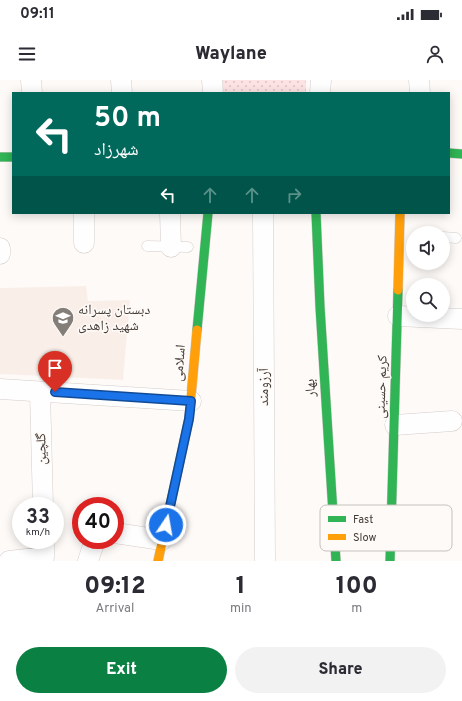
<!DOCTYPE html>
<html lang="en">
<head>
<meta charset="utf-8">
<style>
	body { margin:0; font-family:Overpass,"Noto Naskh Arabic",sans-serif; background:#f2f2f3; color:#2b2b33; height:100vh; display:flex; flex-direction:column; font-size:15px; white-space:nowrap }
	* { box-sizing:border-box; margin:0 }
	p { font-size:13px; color:#7c7c81 }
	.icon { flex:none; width:22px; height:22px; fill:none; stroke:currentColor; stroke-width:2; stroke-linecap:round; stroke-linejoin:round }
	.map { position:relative; height:481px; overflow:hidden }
	.panel { display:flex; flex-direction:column; background:#fff; flex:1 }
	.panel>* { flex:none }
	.hud { position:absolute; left:12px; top:12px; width:438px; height:122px; border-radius:0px; box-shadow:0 2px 10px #0003; background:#00695c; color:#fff; overflow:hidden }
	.fabs { position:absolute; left:406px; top:146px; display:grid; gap:8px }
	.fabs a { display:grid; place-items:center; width:44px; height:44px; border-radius:50%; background:#fff; box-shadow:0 2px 10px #0003; font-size:20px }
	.speed { position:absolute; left:12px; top:417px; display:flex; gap:8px; font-size:20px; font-weight:700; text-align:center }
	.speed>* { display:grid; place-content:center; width:52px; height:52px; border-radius:50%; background:#fff; box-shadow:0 2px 10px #0003; line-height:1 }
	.speed small { font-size:10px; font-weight:400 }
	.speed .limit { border:6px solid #d22; background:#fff; color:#111 }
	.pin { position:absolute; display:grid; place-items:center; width:34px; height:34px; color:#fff; margin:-41px -17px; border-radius:50% 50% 50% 0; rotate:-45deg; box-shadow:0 0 4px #0007 }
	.pin .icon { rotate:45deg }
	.me { position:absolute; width:44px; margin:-22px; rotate:12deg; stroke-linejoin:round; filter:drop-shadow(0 0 3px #0008) }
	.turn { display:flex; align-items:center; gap:14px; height:84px; padding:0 16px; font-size:18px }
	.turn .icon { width:52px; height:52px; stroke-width:2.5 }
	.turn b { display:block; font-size:28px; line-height:34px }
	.lanes { display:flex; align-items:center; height:38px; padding:0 16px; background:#0003; justify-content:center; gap:20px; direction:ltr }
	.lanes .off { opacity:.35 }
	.eta { display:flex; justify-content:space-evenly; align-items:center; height:68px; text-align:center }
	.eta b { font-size:24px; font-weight:800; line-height:28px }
	.button { display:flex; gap:8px; margin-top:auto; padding:8px 16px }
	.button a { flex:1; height:46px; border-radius:24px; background:#0b8043; color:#fff; font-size:16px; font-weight:800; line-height:46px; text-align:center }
	.button a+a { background:#f2f2f3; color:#2b2b33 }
	.status { display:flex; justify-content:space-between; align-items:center; height:28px; padding:0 20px; background:#fff; direction:ltr }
	.status svg { height:11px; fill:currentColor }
	header { display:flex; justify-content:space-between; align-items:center; height:52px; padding:0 16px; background:#fff; font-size:18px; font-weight:800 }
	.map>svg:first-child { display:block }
	.built { fill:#faefe8 }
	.grass { fill:url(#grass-dots) }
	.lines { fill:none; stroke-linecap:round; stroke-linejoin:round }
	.lane-casing { stroke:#d3cdca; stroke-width:11 }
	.street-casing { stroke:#d3cdca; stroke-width:21 }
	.fast-casing { stroke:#d3cdca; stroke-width:10 }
	.slow-casing { stroke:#d3cdca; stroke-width:10 }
	.lane { stroke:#fffefe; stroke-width:10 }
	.street { stroke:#fffefe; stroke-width:20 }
	.fast { stroke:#30b455; stroke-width:9 }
	.slow { stroke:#ff9f0a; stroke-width:9 }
	.route-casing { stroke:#114b97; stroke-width:10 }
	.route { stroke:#1a73e8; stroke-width:7 }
	.labels { text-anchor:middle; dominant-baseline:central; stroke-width:3; stroke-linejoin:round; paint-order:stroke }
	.poi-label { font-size:14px; fill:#433b35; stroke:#fefaf7; text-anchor:start }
	.street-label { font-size:14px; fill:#433b35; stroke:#fefaf7 }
	.key { fill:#fefaf7; stroke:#c6c1bd; stroke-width:1 }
	.key-label { font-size:11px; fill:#433b35 }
</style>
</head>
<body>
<div class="status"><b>09:11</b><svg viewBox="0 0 49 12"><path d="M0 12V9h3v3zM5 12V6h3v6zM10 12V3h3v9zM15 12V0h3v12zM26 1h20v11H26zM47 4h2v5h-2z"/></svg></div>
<header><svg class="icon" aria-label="menu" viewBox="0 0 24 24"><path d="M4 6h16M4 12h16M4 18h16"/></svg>Waylane<svg class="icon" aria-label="person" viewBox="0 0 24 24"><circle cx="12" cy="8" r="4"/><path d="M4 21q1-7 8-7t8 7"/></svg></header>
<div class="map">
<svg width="462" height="481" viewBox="0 0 462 481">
	<defs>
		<pattern id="grass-dots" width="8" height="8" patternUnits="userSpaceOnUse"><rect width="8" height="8" fill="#fde3e4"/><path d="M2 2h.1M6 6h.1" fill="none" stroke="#dac4c4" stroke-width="1.8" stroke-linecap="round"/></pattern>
	</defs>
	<rect width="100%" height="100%" fill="#fdfaf8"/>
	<path class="built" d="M86 206 88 221 130 220 123 300 0 294V208Z"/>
	<path class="grass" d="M221 0H306V13H221Z"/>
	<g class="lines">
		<g class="lane-casing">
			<path id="lane" d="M443 157 456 158
				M147 166 188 167"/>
		</g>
		<g class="street-casing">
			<path id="street" d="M31 0 32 13
				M121 0 122 13
				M212 0 213 13
				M419 0 420 13
				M320 13 321 0
				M170 133 171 167
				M263 133 265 481
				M84 163V133
				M0 168V174
				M398 236 462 239
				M0 309 191 321
				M40 312 43 426
				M395 345 452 341
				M115 453 162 460
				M9 481 44 477V460
				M88 481 95 460"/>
		</g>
		<g class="fast-casing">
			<path id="fast" d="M449 73 462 74
				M0 77H13
				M316 133 320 227 336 481
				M197 250 208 133
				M390 481 398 210"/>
		</g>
		<g class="slow-casing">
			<path id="slow" d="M398 210 400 133
				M158 481 189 339 197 250"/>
		</g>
		<use href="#lane" class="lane"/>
		<use href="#street" class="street"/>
		<use href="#fast" class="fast"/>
		<use href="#slow" class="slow"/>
	</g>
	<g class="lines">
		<g class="route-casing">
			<path id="route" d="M55 312 191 321 189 339 166 445"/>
		</g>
		<use href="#route" class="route"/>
	</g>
	<defs>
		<g id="school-pin" transform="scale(1.15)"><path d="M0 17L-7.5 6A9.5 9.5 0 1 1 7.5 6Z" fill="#847e79" stroke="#fefaf7"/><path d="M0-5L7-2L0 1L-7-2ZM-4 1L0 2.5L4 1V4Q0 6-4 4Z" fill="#fff"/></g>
	</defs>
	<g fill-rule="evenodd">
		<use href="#school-pin" x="63" y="238"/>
	</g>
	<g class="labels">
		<g class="poi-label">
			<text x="78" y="230">دبستان پسرانه<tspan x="78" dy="16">شهید زاهدی</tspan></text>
		</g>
		<g class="street-label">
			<text transform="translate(180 283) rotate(-85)">اسلامی</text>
			<text transform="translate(264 307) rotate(-90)">آرزومند</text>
			<text transform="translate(382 307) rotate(-88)">کریم حسینی</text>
			<text transform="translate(311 308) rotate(-94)">بهار</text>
			<text transform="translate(42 369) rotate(-91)">گلچین</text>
		</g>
	</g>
	<rect x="320" y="425" width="132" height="46" rx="6" class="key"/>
	<rect x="328" y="436" width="18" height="6" fill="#30b455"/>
	<rect x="328" y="454" width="18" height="6" fill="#ff9f0a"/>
	<g class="key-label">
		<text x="353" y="443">Fast</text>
		<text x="353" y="461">Slow</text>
	</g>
</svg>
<div class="fabs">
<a><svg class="icon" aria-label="sound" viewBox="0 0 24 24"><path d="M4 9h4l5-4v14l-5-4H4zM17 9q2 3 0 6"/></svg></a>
<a><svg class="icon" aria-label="search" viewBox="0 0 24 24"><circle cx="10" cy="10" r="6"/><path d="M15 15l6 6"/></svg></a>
</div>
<div class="speed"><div>33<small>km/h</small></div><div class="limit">40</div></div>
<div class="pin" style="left:55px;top:312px;background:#d93025"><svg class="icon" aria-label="arrive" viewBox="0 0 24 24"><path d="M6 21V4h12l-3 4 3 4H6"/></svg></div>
<svg class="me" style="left:166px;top:445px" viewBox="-20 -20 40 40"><circle r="17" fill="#1a73e8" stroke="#fff" stroke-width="3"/><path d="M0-11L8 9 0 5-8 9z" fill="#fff"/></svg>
<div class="hud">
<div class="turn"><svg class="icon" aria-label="left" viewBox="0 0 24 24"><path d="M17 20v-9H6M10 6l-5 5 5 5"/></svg><div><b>50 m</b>شهرزاد</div></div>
<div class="lanes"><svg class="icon" aria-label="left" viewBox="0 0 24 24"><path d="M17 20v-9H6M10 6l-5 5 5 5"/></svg><svg class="icon off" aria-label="ahead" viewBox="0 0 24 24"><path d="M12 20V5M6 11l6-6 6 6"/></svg><svg class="icon off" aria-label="ahead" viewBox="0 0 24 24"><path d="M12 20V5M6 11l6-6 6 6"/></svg><svg class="icon off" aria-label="right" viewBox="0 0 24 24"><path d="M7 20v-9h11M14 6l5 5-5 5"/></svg></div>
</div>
</div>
<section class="panel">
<div class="eta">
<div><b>09:12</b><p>Arrival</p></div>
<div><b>1</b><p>min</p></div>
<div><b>100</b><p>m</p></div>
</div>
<div class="button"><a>Exit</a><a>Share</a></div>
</section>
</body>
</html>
